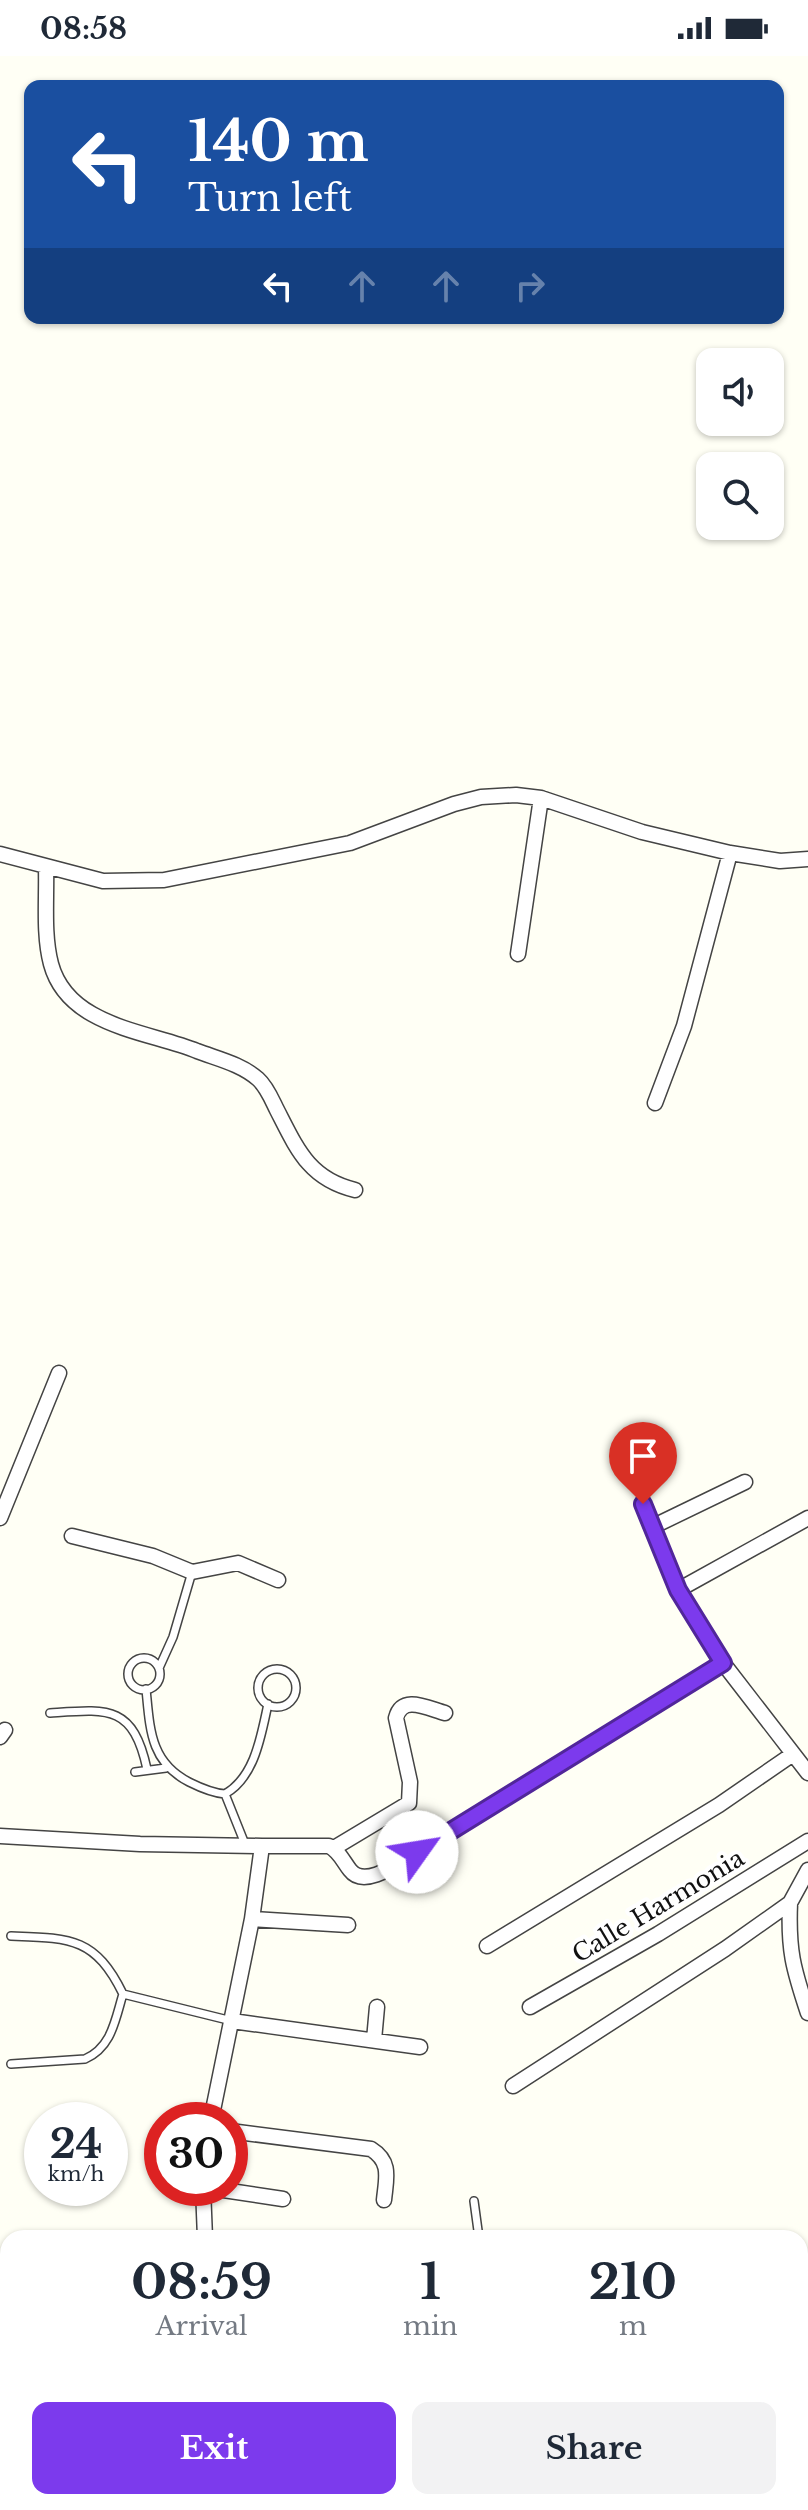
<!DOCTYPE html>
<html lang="en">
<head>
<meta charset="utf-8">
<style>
	body { margin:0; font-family:"Libre Baskerville",serif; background:#f2f2f3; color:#1f2937; height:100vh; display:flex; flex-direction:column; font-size:30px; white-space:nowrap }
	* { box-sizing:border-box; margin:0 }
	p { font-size:26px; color:#747a83 }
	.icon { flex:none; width:44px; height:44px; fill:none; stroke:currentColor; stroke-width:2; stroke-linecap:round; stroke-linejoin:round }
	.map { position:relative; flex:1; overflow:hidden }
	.details { position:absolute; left:0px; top:2174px; width:808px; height:280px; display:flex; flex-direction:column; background:#fff; border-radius:24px 24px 0 0; box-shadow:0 2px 6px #0004 }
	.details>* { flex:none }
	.hud { position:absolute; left:24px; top:24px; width:760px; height:244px; border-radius:16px; box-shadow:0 2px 6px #0004; background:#1a4fa0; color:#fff; overflow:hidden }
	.buttons { position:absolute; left:696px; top:292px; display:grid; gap:16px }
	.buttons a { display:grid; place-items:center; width:88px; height:88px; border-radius:16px; background:#fff; box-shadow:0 2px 6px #0004; font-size:40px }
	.speed { position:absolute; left:24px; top:2046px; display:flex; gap:16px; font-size:40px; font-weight:700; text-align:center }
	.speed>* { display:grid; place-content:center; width:104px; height:104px; border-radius:50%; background:#fff; box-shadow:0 2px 6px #0004; line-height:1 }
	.speed small { font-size:20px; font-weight:400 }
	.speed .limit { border:12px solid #d22; background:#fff; color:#111 }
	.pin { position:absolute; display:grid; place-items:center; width:68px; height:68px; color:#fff; margin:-82px -34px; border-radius:50% 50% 50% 0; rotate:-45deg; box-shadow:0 0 8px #0007 }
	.pin .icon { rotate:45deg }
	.me { position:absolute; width:88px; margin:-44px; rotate:58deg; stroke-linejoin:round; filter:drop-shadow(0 0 6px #0008) }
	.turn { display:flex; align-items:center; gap:28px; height:168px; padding:0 32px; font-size:36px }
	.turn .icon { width:104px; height:104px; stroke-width:2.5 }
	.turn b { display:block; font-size:56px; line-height:68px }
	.lanes { display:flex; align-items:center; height:76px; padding:0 32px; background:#0003; justify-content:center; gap:40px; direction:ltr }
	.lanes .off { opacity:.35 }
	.eta { display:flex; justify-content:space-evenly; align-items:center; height:136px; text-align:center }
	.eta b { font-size:48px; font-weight:800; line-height:56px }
	.action { display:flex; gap:16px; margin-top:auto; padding:16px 32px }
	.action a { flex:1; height:92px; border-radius:16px; background:#7c3aed; color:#fff; font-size:32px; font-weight:800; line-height:92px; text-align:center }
	.action a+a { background:#f2f2f3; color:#1f2937 }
	.status { display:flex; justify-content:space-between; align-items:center; height:56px; padding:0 40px; background:#fff; direction:ltr }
	.status svg { height:22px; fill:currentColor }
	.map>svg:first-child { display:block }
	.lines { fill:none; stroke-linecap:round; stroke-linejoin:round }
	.service-casing { stroke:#444; stroke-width:10 }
	.minor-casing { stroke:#444; stroke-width:17 }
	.service { stroke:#fff; stroke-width:7 }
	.minor { stroke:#fff; stroke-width:14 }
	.route-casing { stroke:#51269a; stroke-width:20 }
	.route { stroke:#7c3aed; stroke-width:14 }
	.labels { text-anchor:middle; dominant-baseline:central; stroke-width:8; stroke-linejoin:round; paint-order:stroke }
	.street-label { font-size:24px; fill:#111; stroke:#fff }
</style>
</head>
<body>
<div class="status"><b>08:58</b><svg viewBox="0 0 49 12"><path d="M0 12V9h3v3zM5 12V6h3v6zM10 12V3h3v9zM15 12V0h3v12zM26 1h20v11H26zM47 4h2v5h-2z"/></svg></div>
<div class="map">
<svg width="808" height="2454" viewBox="0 0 808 2454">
	<rect width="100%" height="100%" fill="#fffff5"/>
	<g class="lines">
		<g class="service-casing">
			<path id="service" d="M128 1618a16 16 0 1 1 32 0a16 16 0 1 1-32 0Z
				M159 1612 173 1581 192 1516
				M258 1632a19 19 0 1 1 38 0a19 19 0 1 1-38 0Z
				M146 1633C150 1673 150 1706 189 1726 201 1732 212 1737 225 1738L245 1788
				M50 1657C107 1653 133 1648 147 1713
				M135 1716 166 1712
				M225 1738C255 1721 261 1680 268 1648
				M11 1880C70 1882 95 1881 123 1938
				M11 2008 85 2003C112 1991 115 1964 123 1938L232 1965
				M474 2145 479 2182
				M665 2182H666"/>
		</g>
		<g class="minor-casing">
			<path id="minor" d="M0 798 103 825 164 824 350 787 454 748 481 741 516 739 541 742 642 776 730 797 780 805 808 803
				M46 811C47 842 43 878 51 908 68 971 148 975 197 995 218 1003 241 1008 258 1023 267 1031 272 1044 277 1054 297 1093 309 1123 355 1134
				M518 898 541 742
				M655 1047 684 970 730 797
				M643 1448 678 1534 723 1607 808 1717
				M0 1462 59 1317
				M652 1471 745 1426
				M72 1480 153 1500 192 1516 238 1507 278 1524
				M678 1534 808 1462
				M0 1681 5 1674
				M0 1780 140 1788 262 1790 252 1863 211 2064
				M262 1790H329C339 1795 343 1805 350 1814 365 1834 401 1805 417 1796L723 1607
				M334 1792 409 1747 410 1726 396 1662C402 1638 427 1652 445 1657
				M790 1847C788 1894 793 1912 808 1957
				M252 1863 348 1869
				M487 1890 719 1749 793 1698
				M530 1951 658 1878 808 1785
				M232 1965 420 1991
				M374 1984 377 1951
				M513 2030 725 1893 790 1847 808 1814
				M230 2075 371 2093C392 2106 386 2123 384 2144
				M203 2132 205 2182
				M210 2132 283 2143
				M0 2228 8 2230
				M800 2238 808 2237
				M29 2446V2454
				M104 2446V2454
				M185 2446V2454
				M279 2446 280 2454"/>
		</g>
		<use href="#service" class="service"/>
		<use href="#minor" class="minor"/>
	</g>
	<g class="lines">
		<g class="route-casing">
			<path id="route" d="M417 1796 723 1607 678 1534 643 1448"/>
		</g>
		<use href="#route" class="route"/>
	</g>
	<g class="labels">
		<g class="street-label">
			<text transform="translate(658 1850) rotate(-31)">Calle Harmonia</text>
		</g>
	</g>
</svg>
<div class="buttons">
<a><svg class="icon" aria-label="sound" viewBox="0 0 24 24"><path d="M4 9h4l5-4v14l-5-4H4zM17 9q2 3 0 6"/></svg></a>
<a><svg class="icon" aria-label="search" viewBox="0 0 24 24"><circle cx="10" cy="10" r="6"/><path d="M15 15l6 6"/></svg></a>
</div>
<div class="speed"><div>24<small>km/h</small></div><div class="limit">30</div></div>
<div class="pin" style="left:643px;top:1448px;background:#d93025"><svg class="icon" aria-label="arrive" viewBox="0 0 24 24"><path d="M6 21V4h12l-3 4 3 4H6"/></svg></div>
<svg class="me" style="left:417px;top:1796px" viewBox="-20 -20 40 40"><circle r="19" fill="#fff"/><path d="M0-13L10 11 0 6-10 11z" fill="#7c3aed"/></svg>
<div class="hud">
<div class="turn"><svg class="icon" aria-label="left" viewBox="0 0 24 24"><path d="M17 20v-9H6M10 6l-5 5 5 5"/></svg><div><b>140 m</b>Turn left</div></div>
<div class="lanes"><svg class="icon" aria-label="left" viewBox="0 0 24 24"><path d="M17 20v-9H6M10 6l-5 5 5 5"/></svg><svg class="icon off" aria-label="ahead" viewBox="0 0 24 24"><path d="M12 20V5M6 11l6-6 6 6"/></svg><svg class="icon off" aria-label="ahead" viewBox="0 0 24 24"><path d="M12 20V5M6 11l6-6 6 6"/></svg><svg class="icon off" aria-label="right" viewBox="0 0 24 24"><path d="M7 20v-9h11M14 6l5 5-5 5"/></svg></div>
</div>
<section class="details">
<div class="eta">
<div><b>08:59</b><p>Arrival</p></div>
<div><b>1</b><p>min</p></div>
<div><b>210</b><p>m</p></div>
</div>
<div class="action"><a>Exit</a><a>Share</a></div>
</section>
</div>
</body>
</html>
